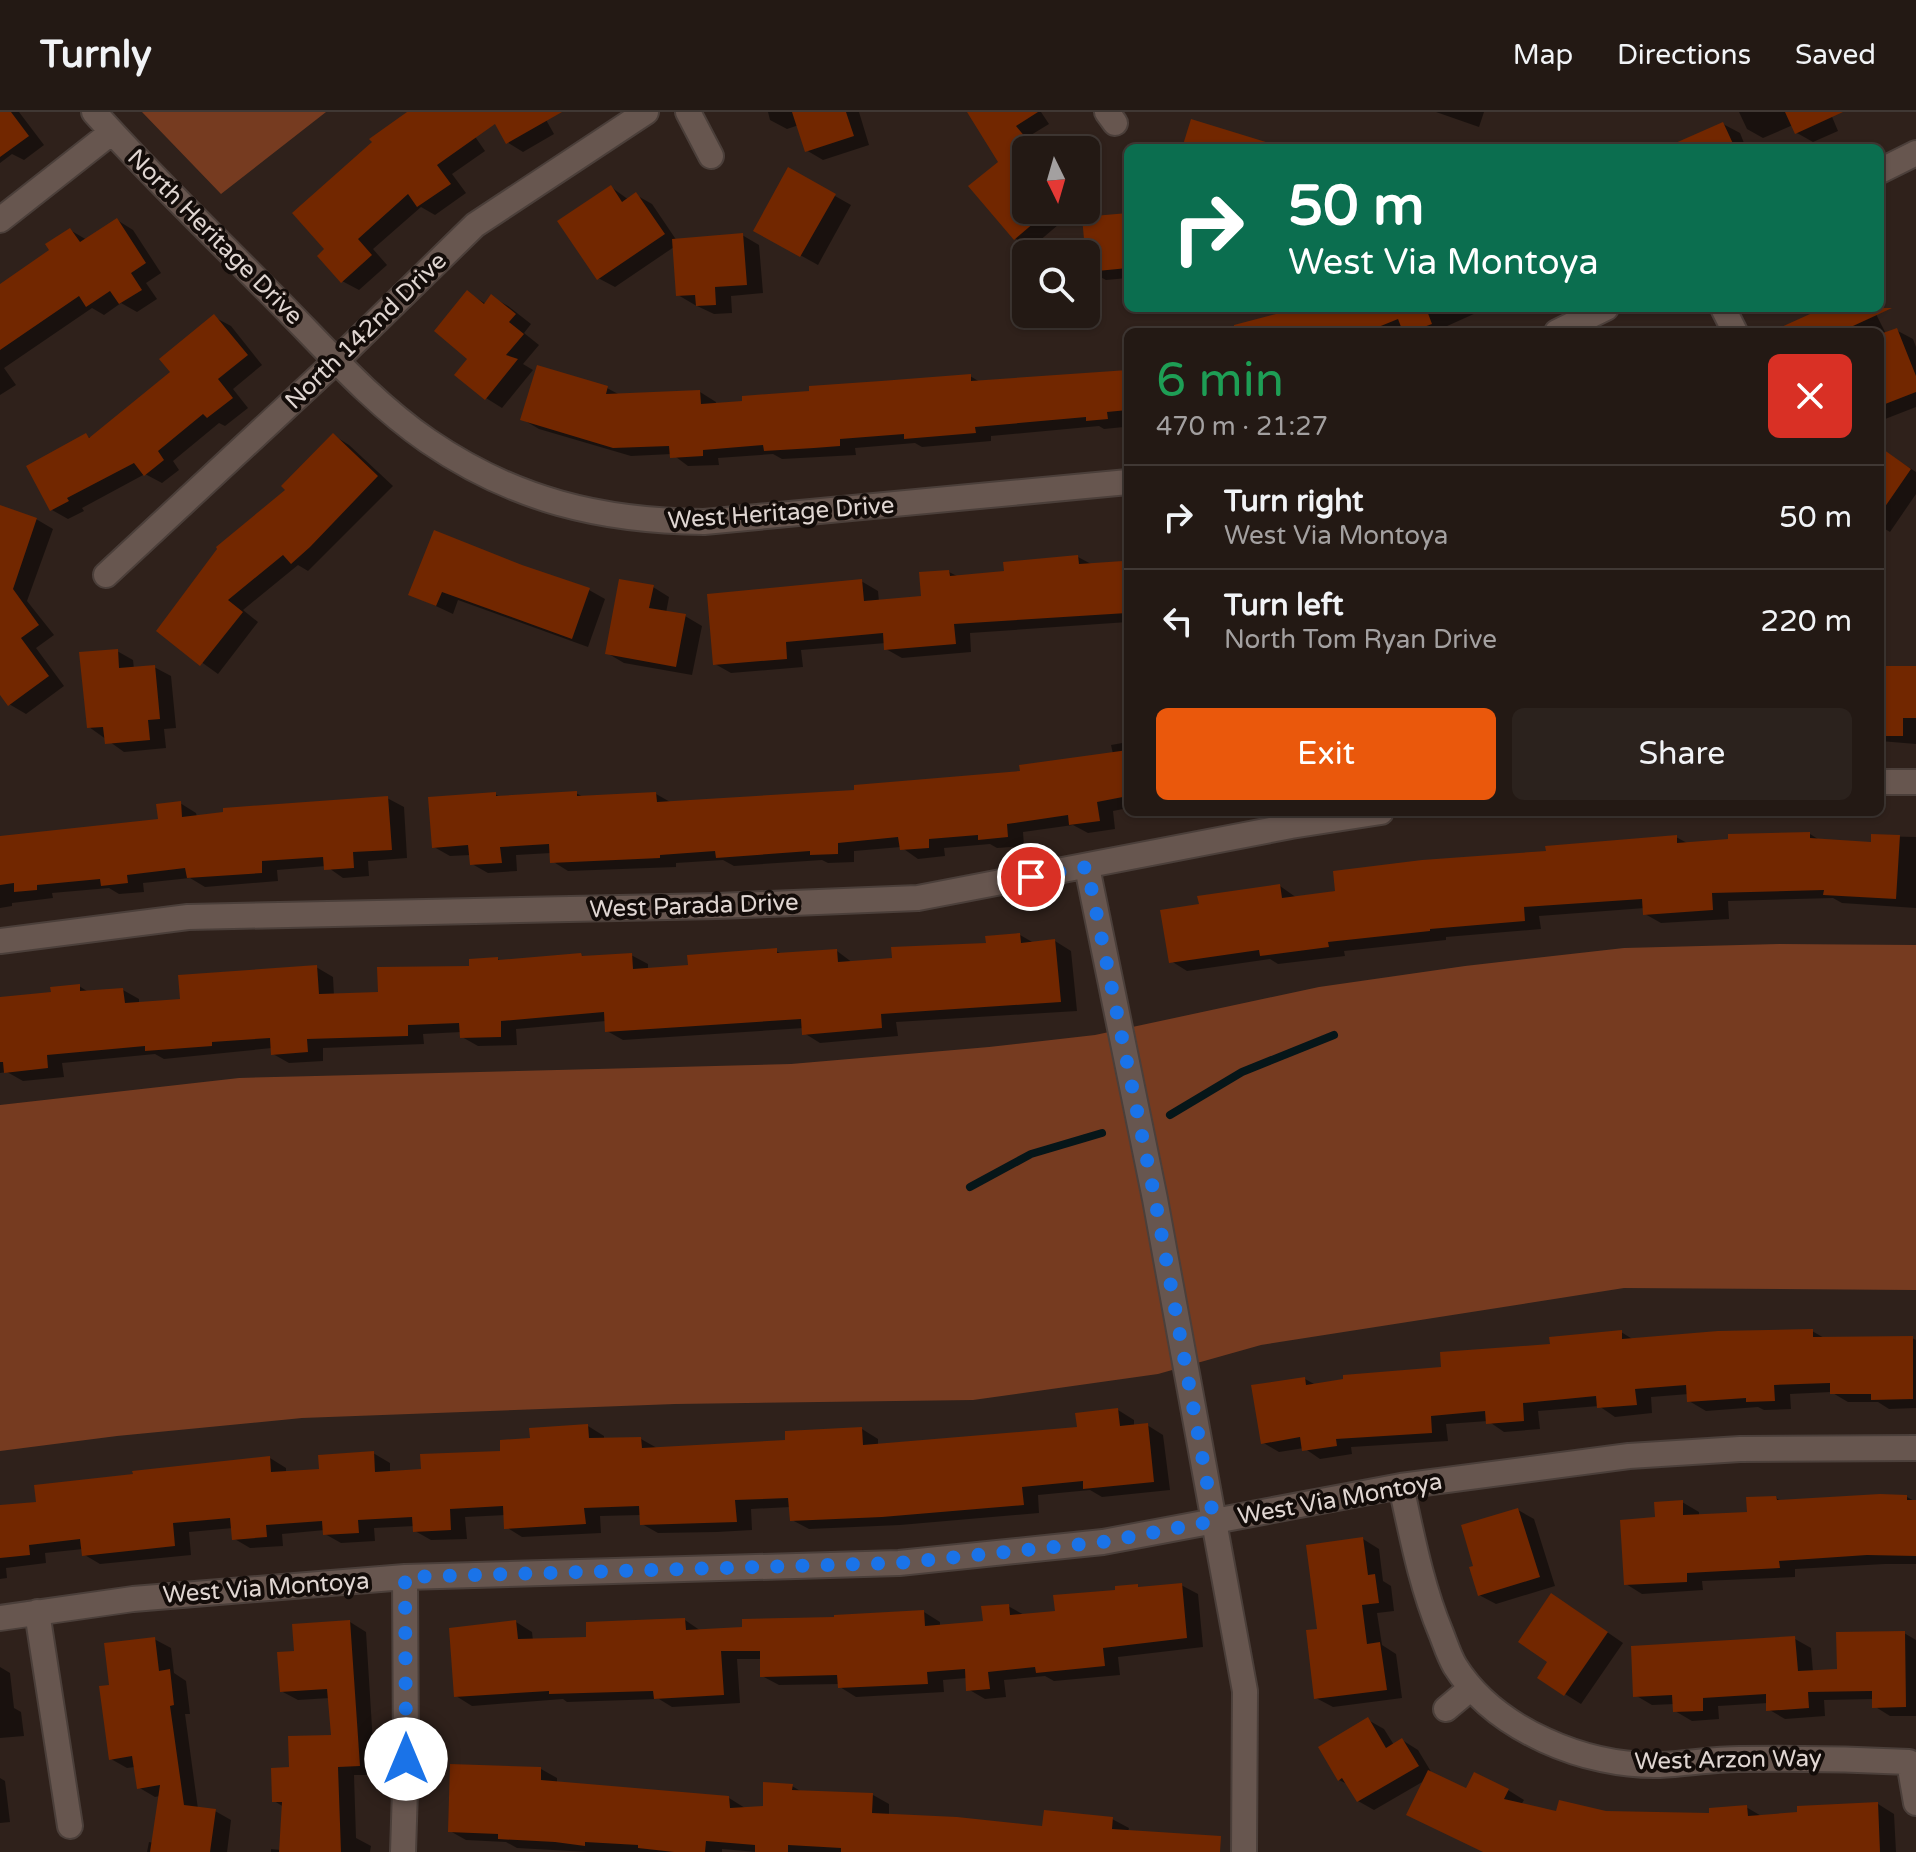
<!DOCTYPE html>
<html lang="en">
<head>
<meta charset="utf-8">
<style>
	body { margin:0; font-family:"Varela Round",sans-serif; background:#2b221d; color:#f1f3f6; height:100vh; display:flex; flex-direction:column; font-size:30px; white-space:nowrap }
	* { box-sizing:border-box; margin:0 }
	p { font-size:26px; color:#a3a0a0 }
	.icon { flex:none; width:44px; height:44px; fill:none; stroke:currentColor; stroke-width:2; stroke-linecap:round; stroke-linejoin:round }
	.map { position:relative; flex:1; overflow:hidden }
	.side { position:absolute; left:1124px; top:216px; width:760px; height:488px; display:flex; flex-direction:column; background:#231914; border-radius:12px; box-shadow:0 2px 6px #0004,0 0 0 2px #403834 }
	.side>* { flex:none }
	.guide { position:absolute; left:1124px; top:32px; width:760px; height:168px; border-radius:12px; box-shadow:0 2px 6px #0004,0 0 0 2px #403834; background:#0b6e4f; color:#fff; overflow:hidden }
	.needle { width:52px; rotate:175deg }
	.tools { position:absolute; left:1012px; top:24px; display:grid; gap:16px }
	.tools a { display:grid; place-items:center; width:88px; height:88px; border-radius:12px; background:#231914; box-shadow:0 2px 6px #0004,0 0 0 2px #403834; font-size:40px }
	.pin { position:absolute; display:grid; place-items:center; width:68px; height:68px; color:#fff; margin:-34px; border:4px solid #fff; border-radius:50%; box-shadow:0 2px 8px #0007 }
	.me { position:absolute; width:88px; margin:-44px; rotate:0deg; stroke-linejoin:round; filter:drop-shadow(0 0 6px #0008) }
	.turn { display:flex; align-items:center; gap:28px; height:168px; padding:0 32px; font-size:36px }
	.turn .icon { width:104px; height:104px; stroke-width:2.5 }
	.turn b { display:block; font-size:56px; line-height:68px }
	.round { display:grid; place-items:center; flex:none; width:84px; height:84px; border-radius:12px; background:#2b221d }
	.overview { display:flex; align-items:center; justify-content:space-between; height:136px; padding:0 32px }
	h1 { font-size:48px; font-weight:600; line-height:60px; color:#1e9e55 }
	.action { display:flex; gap:16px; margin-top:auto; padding:16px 32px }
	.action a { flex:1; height:92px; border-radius:12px; background:#ea580c; color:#fff; font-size:32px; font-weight:600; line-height:92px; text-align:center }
	.action a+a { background:#2b221d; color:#f1f3f6 }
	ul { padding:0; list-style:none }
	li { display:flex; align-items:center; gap:24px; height:104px; padding:0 32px; border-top:2px solid #403834 }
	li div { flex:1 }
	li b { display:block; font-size:30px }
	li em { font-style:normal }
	header { display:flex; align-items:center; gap:48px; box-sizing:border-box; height:112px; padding:0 40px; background:#231914; border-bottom:2px solid #403834 }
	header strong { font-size:38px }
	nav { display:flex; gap:44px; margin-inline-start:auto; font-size:28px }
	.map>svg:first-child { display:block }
	.green { fill:#763b20 }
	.shadow { fill:#0007 }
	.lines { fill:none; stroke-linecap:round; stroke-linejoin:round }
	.stream { stroke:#061619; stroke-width:8 }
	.building { fill:#722700 }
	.minor-casing { stroke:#4b3f3a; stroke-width:28 }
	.minor { stroke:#67564f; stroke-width:24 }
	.route { stroke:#1a73e8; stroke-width:14; stroke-dasharray:0 25.2 }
	.labels { text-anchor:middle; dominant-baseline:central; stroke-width:8; stroke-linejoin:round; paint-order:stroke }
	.street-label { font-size:24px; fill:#e0d6d2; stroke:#130c09 }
</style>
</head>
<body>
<header>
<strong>Turnly</strong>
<nav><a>Map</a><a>Directions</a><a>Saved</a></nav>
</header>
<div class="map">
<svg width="1916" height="1740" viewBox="0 0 1916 1740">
	<rect width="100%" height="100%" fill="#2f211b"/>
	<path class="green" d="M142 0H326L221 82Z
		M1779 832 1916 833V1178L1624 1176 1261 1233 1158 1262 973 1288 675 1292 302 1306 117 1324 0 1339V993L239 966 791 952 989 935 1095 923 1319 875 1465 854 1624 836Z"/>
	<path class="shadow" d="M0 0H19L44 33 24 48 12 42 0 51Z
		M411 0H458L485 39 452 62 466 81 435 103 421 95 373 137 387 153 359 178 342 169 327 137Z
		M490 0H557L545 6 554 22 523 40 507 30Z
		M768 0H859L869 33 823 48 806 38 799 13 787 17 770 8Z
		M969 0H1041L1049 12 1031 23 1043 38H1026V98H1057L1065 107 1031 136 1015 126 1000 50Z
		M1436 0H1484L1479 15Z
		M1739 0H1830L1838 19 1813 30 1797 21 1793 13 1763 26 1747 17Z
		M1723 12 1740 21 1746 36H1669Z
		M789 58 851 93 818 153 755 118Z
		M611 75 629 88 636 83 652 92 677 129 742 123 759 133 763 181 731 184 732 201 714 202 695 193 678 183 674 135 615 175 598 166Z
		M1128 82V166L1106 168 1089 159 1125 103 1123 83Z
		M117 108 133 118 161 161 146 171 157 187 137 200 121 191 104 203 92 196 4 256 16 273 0 283V174L52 138 70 118 87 128Z
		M468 181 486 192 492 185 508 194 531 212 524 221 539 233 523 252 533 258 502 296 486 286 470 246Z
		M1307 196H1487L1445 215 1447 220H1261Z
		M1809 196H1873L1886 222 1896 218 1913 227 1916 235V295L1880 309V220H1794L1813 203Z
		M214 205 231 214 262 253 233 277 248 296 225 314 219 311 173 349 179 358 162 371 145 362 82 396 84 399 68 407 52 398 86 324 91 326 172 260Z
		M1128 260V308H1123L1124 315 1104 317 1099 314 991 324V329L922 335 915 331 855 336 856 343 782 347 773 342 718 346 719 353 688 354 672 342 631 344 539 317 522 307 607 276 620 283 700 280 716 290V293L970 264 980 270Z
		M333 323 349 333 393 374 308 459 298 453 243 498 258 510 218 562 158 519 288 378Z
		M1880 337 1916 360V382L1890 420 1880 414Z
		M0 395 36 407 53 417 27 489 54 523 36 536 64 574 26 602 9 592 0 579Z
		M1078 445 1093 453 1128 451V510L970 521 971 540 902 546 886 537V531L801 538 803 555 731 561 715 552 861 469 878 479 879 490 924 486 949 460 959 465 1006 461Z
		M521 455 589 478 605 487 588 535 458 488 453 502 410 482Z
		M653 475 669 485 666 501 685 504 702 514 692 563 624 551 607 541Z
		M117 539 133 548 134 557 154 555 171 564 176 616 164 617 166 636 124 640 89 615Z
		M1880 556H1916V632L1880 629Z
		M1128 630V696L1113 699 1115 717 1088 721 1073 713 1023 720 1024 734 997 736 990 732 944 736 945 744 918 747 901 735 854 739V750L828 751 822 748 734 754 723 748 676 751V755L568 759 552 749 551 741 516 743 517 759 488 761 472 752 471 743 450 744 434 735 495 682 502 686 576 681 585 686 656 682 672 691 856 680 1022 661 1113 642 1111 633Z
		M387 686 404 695 407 746 368 749 369 764 343 766 326 754 277 758 278 769 205 775 190 766 143 771 144 780 119 782 109 776 52 781 53 786 12 791V794L0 796V727L160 709 180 691 196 701 197 705Z
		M1810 722 1821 729 1873 732V724L1916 725V796L1842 791 1833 786 1728 789 1729 807 1661 811 1645 802V796L1539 804 1541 817 1446 825V828L1344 839 1345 844 1278 852 1270 847 1187 859 1171 849 1201 794 1280 774 1297 786 1548 741 1676 725 1689 732Z
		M1020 823 1034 831 1055 829 1071 839 1077 899 896 910 898 924 820 931 804 921V916L623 928 607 919 606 909 516 917 517 933 478 934 462 925 461 920 423 922 424 932 323 936V949L289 951 273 942 272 936 164 947 155 942 62 951 64 965 23 969 7 960 0 961V887L53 882 79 874 90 881 123 878 139 887V892L182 888 316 855 333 865 334 884 380 882 498 847 501 850 581 843 586 846 631 843 648 852V858L690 855 776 839 784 843 837 839 853 851 894 848 988 833Z
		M1812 1219 1826 1227 1912 1226 1916 1228V1296L1889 1297 1878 1290H1848L1831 1280 1790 1282 1791 1297 1764 1298 1758 1295 1706 1299 1689 1289V1282L1651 1285 1652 1301 1615 1305 1599 1294 1538 1299 1540 1317 1504 1320 1488 1309 1446 1312 1448 1329 1351 1335 1352 1342 1320 1347 1304 1336 1279 1340 1262 1330 1305 1267 1316 1273 1443 1257 1621 1220 1634 1228Z
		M1118 1298 1134 1308V1315L1147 1313 1163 1323 1170 1378 1102 1385 1090 1378 1038 1383 1039 1401 900 1413 809 1417 792 1408 791 1395 751 1397 752 1418 717 1420 658 1421 642 1412 641 1403 600 1404 601 1421 522 1425 506 1415V1403L465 1405 467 1427 431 1428 415 1419V1414L374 1416 375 1429 341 1431 325 1422V1418L282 1422 283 1434 250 1436 233 1426V1416L189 1420 191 1443 100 1452 83 1442V1437L45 1441 46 1451 6 1456 7 1466 0 1467V1395L39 1391 270 1346 286 1356V1361L321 1358 373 1341 390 1351V1361L423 1359 502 1341 532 1328 588 1314 604 1324V1328L641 1327 657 1336 787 1330 862 1317 878 1327V1334L1079 1316Z
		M1907 1385 1916 1390V1452H1885L1795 1457V1465L1702 1469 1703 1478 1642 1482 1626 1472 1657 1407 1682 1390 1699 1400V1404L1749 1402 1776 1386 1783 1390Z
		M1518 1398 1534 1407 1555 1474 1496 1492 1479 1483 1476 1455Z
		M1363 1427 1379 1437 1383 1469 1391 1474 1394 1499 1377 1501 1382 1533 1396 1542 1402 1586 1333 1595 1316 1586 1319 1519Z
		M1181 1473 1198 1482 1203 1535 1118 1545 1120 1563 1054 1569 1045 1564 1004 1568 1006 1585 985 1587 968 1577 967 1566 943 1568 944 1580 856 1585 840 1575 839 1572 779 1573 762 1564V1547H737L740 1591 672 1595 659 1587 567 1590 563 1587 472 1594 456 1584 516 1510 532 1520 533 1529 588 1527 685 1508 701 1519 924 1500 940 1510V1515L985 1511 1008 1494 1026 1504 1057 1501 1137 1474 1142 1477Z
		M1568 1493 1623 1531 1581 1592 1565 1582 1550 1550Z
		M350 1510 366 1520 375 1663H354L356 1726 371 1734 370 1740H271V1737L281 1738 284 1695 274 1689 291 1657 333 1625 330 1586 298 1588 281 1579 297 1541Z
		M1904 1521 1916 1528V1604H1890L1874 1594V1587L1824 1588 1825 1604 1785 1607 1768 1597V1591L1718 1594 1719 1607 1692 1609 1675 1599V1592L1652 1593 1635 1583 1795 1527 1811 1536 1813 1560 1839 1559Z
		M154 1527 171 1536 174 1561 186 1569 190 1602H185L198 1697 215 1699 231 1708 227 1740H147L149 1730 154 1731 160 1684 155 1685 138 1675 135 1655 127 1656 111 1647V1574Z
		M0 1555 10 1561 14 1596 21 1600 24 1624 0 1626Z
		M1368 1608 1384 1617 1394 1633 1402 1628 1418 1638 1433 1663 1467 1678H1508L1524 1688 1521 1693 1603 1740H1484L1424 1669 1374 1698 1358 1689 1349 1673 1339 1668Z
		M541 1657 557 1666V1672L729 1686 745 1696H765L792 1674 802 1680 873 1683 889 1692V1704L1044 1716 1112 1707 1129 1716 1128 1720 1210 1740H757L722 1737V1740H589L517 1736 506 1730 466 1728 450 1719Z
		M0 1666 5 1669 10 1710 0 1711Z
		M1878 1692 1894 1702 1896 1740H1616L1711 1703 1746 1695 1763 1705Z"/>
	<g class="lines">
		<path class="stream" d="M1170 1003 1242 960 1334 923
			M970 1075 1031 1042 1102 1021"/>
	</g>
	<path class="building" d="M0 0H11L29 24 0 45Z
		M407 0H562L506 32 495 12 437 53 451 72 417 95 408 82 358 127 372 143 341 171 317 144 324 137 292 101 372 30 369 27Z
		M792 0H846L854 24 805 40Z
		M967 0H1038L1016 14 1026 26V98H1049L1014 128 968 74 998 50Z
		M1785 0H1843L1795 22Z
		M1191 7 1269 31 1268 36H1182Z
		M1723 10 1735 36H1664Z
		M788 55 836 82 800 145 753 119Z
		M611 73 622 90 636 80 665 122 597 168 557 109Z
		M1128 101V156L1087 160 1082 105Z
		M117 106 146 151 131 161 142 178 119 192 110 179 86 195 79 184 0 238V172L49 138 45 132 70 116 80 130Z
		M743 121 747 173 715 175 716 193 696 194 695 183 676 184 672 127Z
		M467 178 484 192 491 182 516 202 509 210 524 222 506 243 518 247 485 288 454 263 467 247 434 219Z
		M1299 196H1426L1432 212 1410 220H1403L1398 207 1366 220H1234V213Z
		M1807 196H1892L1840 220H1770L1810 202Z
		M214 202 248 243 218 267 233 286 207 306 203 302 158 339 164 348 144 364 134 351 67 386 69 389 50 399 26 354 86 321 89 326 170 260 159 247Z
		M1897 216 1916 264V280L1880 294V222Z
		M537 253 608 274 606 282 700 278 701 292 742 289V284L809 279V274L881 269 971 262V269L1128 258V298L1107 300 1108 307 1086 309V305L975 315 976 321 904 327V322L840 327V334L814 336 764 339 763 333 703 338V344L670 346 669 334 613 336 520 308Z
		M333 321 378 364 310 435 291 452 283 443 228 488 243 500 200 554 156 519 217 437 216 435 285 378 281 374Z
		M1880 335 1911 357 1880 402Z
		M0 393 37 406 13 477 39 513 21 526 49 564 8 594 0 583Z
		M434 418 522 453 590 476 572 527 442 480 436 494 408 483Z
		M1078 443 1079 452 1123 449 1127 501 954 512 956 532 884 538 883 521 786 530 787 547 713 553 707 482 862 467 864 489 921 484 919 460 949 458 950 464 1004 459 1003 450Z
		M619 467 654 473 649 496 686 502 676 555 605 542Z
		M118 537 119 556 155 553 160 607 148 608 150 628 105 632 103 615 87 616 79 540Z
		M1880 554H1916V606H1903V624H1880Z
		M1128 638V684L1097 690 1100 709 1069 713 1068 703 1007 712 1008 725 978 728V723L929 727V736L900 738 898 725 838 731V742L810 743V739L716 746 715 739 660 743V746L550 751 549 732 500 735 502 751 470 753 468 733 432 736 428 685 496 680V684L577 679V684L656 680 657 690 854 678V673L1020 659 1019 653Z
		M388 684 392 738 353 740 354 756 324 758 323 745 262 749V761L187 766 185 756 127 763 128 771 101 774 100 767 37 773V778L14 780V771L0 773V724L158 707 156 692 181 689 182 705 223 700V696Z
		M1810 720V726L1871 730V722L1900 723 1896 787 1823 783 1824 778 1712 781 1713 798 1643 803 1642 787 1524 795 1525 809 1430 817V819L1328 830 1329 835 1260 844 1259 838 1169 851 1160 798 1199 792 1197 784 1280 772 1282 786 1335 779 1333 759 1422 748 1546 739 1545 734 1677 723V731L1728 727V722Z
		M1020 821 1021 831 1055 827 1061 890 881 902 882 916 802 923 801 907 605 920 604 900 501 909V925L460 926 459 911 408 913V924L307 927 308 940 271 943 270 926 212 930V934L145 939V934L47 943 48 956 4 961 3 950H0V885L51 880 50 875 80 872V879L123 876 125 891 180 887 178 863 317 853 319 882 378 880 377 855 469 854V847L498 845V848L581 841 582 844 632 841 633 857 688 853 687 843 777 836V841L837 837 838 850 892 846 891 835 986 831 985 824Z
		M1813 1217V1225L1913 1224V1287L1871 1288V1282H1830V1271L1774 1273 1775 1289 1746 1290V1286L1687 1290 1686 1273 1635 1277 1637 1293 1597 1296 1596 1284 1523 1291 1524 1309 1486 1312 1485 1299 1431 1304 1432 1321 1336 1327 1337 1334 1302 1339 1300 1325 1261 1332 1251 1273 1305 1265 1306 1273 1343 1267V1263L1441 1255 1440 1240 1550 1232 1549 1225 1622 1218V1227L1718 1219Z
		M1118 1296 1120 1314 1148 1311 1154 1370 1083 1377V1369L1022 1375 1024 1393 882 1405 790 1409 788 1386 735 1388 737 1410 640 1413 639 1394 584 1396 586 1412 504 1417 503 1394 450 1397 451 1418 413 1420 412 1405 358 1408 359 1421 323 1423 322 1409 266 1413 267 1425 232 1428 230 1406 173 1411 175 1434 82 1444 80 1427 29 1433 30 1443 0 1446V1393L36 1390 34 1373 133 1362 132 1359 270 1344 271 1360 319 1357 318 1343 374 1339 375 1360 421 1357 420 1342 500 1339V1328L530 1326 529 1316 588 1312 589 1326 641 1325 642 1336 785 1328V1319L862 1315 863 1333 1077 1315 1075 1301Z
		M1880 1382 1907 1383V1388H1916V1444L1867 1443 1779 1449 1780 1456 1687 1461V1470L1624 1473 1620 1408 1655 1405 1654 1390 1683 1388V1403L1747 1400 1746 1385 1776 1384 1777 1388Z
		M1518 1396 1540 1465 1478 1484 1469 1455 1473 1454 1461 1413Z
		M1363 1425 1368 1463 1375 1462 1379 1491 1362 1493 1367 1532 1380 1530 1387 1578 1314 1587 1306 1518 1317 1517 1306 1433Z
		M1182 1471 1187 1526 1103 1536 1105 1554 1036 1561 1035 1555 988 1560 990 1577 966 1579 965 1557 927 1560 928 1572 838 1576 837 1563 760 1565V1539H721L724 1583 654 1587 653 1579 549 1582V1579L454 1585 449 1516 516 1508 518 1527 586 1525V1510L685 1506 686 1518 742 1515V1507L834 1505V1503L924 1498 925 1514 983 1509 981 1494 1009 1492 1010 1503 1055 1499 1053 1483 1115 1478V1474L1138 1472V1475Z
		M1551 1481 1608 1520 1564 1584 1537 1566 1547 1550 1518 1530Z
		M350 1508 360 1654 338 1655 341 1740H279L282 1690H272L271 1656 289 1655 288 1624 331 1623 327 1577 280 1580 277 1540 294 1539 292 1512Z
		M1905 1519 1906 1595 1872 1596V1579L1808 1580 1809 1596 1766 1599V1582L1703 1586V1599L1673 1600 1672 1583 1633 1585 1631 1534 1795 1524 1798 1559 1837 1557 1836 1520Z
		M155 1525 159 1559 170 1557 174 1593 170 1594 184 1693 216 1697 210 1740H150L160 1673 137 1677 132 1644 109 1648 99 1574 109 1573 104 1531Z
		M1368 1605 1386 1636 1402 1626 1419 1654 1357 1690 1342 1666 1338 1669 1318 1635Z
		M450 1652 541 1655V1668L729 1684 730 1696 763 1694V1670L793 1672 792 1678 873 1681 872 1701 957 1705 1042 1714 1044 1698 1113 1705 1112 1717 1221 1724 1220 1740H841V1736L788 1733V1740H755V1733L706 1729 705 1740H674L638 1736V1733L585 1730V1734L555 1730 498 1727V1722L448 1720Z
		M1428 1658 1466 1676 1474 1660 1509 1677 1504 1687 1556 1699 1559 1688 1606 1699 1709 1701V1696L1747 1693 1748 1704 1797 1700V1694L1878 1690 1880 1740H1483L1406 1703Z"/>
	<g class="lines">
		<g class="minor-casing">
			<path id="minor" d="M94 0C148 61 207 117 264 175 317 227 367 287 428 329 514 388 601 409 704 410L1128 370
				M688 0 711 44
				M1107 0 1115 11
				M1880 59 1916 41
				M0 108 112 20
				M1723 196 1735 220
				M1557 220 1606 196
				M106 463 337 248 475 113 646 0
				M1880 670H1916
				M1087 755 1155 1087 1245 1579 1244 1740
				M0 829 188 805 717 794 918 786 1291 714 1381 700
				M1401 1374C1412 1424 1421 1473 1441 1521 1445 1531 1449 1544 1455 1554 1495 1618 1586 1655 1660 1653 1686 1652 1712 1647 1739 1647 1796 1646 1852 1647 1909 1650L1916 1691
				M37 1500 70 1714
				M0 1506 133 1487 405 1465 899 1451 1103 1430 1401 1374 1629 1344 1740 1337 1916 1336
				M1446 1597 1471 1576
				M403 1740 406 1647 405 1465"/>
		</g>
		<use href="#minor" class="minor"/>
	</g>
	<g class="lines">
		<path class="route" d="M406 1647 405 1465 899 1451 1103 1430 1214 1409 1155 1087 1087 755 1031 765"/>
	</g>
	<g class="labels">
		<g class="street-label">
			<text transform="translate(215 125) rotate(45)">North Heritage Drive</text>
			<text transform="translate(366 219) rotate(-44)">North 142nd Drive</text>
			<text transform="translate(781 401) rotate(-4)">West Heritage Drive</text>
			<text transform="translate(694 794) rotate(-2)">West Parada Drive</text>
			<text transform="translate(1340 1387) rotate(-10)">West Via Montoya</text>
			<text transform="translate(266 1476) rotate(-4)">West Via Montoya</text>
			<text transform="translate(1728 1648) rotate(-1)">West Arzon Way</text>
		</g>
	</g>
</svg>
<div class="tools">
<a><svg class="needle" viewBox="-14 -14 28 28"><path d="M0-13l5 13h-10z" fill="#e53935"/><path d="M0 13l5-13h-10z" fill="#a3a0a0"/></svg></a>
<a><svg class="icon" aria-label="search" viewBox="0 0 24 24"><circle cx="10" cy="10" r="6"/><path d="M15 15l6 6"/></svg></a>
</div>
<div class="pin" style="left:1031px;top:765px;background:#d93025"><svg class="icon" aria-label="arrive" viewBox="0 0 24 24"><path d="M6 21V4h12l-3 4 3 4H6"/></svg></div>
<svg class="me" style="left:406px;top:1647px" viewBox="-20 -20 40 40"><circle r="19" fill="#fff"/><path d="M0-13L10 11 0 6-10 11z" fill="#1a73e8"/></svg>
<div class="guide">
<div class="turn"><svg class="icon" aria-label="right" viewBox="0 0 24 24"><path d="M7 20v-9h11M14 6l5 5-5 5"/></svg><div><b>50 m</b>West Via Montoya</div></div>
</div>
<section class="side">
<div class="overview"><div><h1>6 min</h1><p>470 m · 21:27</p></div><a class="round" style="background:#d93025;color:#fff"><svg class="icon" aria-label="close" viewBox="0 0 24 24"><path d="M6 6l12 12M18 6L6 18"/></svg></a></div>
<ul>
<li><svg class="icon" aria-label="right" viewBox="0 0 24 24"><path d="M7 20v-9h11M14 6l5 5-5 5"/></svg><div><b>Turn right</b><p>West Via Montoya</p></div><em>50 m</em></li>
<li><svg class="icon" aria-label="left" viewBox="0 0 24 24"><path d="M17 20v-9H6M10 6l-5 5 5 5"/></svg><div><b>Turn left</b><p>North Tom Ryan Drive</p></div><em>220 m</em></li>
</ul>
<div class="action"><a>Exit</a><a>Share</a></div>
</section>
</div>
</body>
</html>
